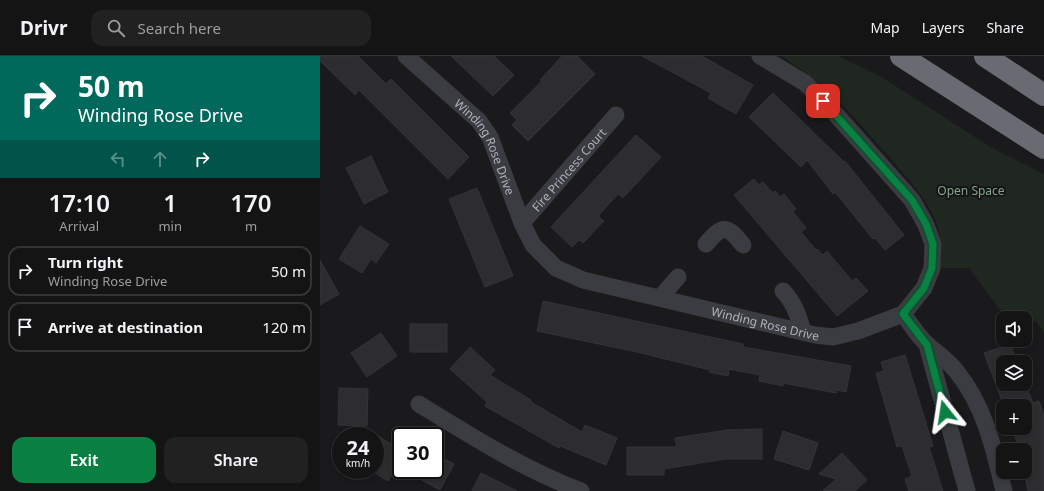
<!DOCTYPE html>
<html lang="en">
<head>
<meta charset="utf-8">
<style>
	body { margin:0; font-family:"Noto Sans",sans-serif; background:#212122; color:#f1f3f6; height:100vh; display:flex; flex-direction:column; font-size:15px; white-space:nowrap }
	* { box-sizing:border-box; margin:0 }
	p { font-size:13px; color:#9d9ea0 }
	.icon { flex:none; width:22px; height:22px; fill:none; stroke:currentColor; stroke-width:2; stroke-linecap:round; stroke-linejoin:round }
	.map { position:relative; flex:1; overflow:hidden }
	.details { display:flex; flex-direction:column; background:#141415; width:320px }
	.details>* { flex:none }
	.banner { background:#00695c; color:#fff; overflow:hidden }
	.buttons { position:absolute; left:676px; top:255px; display:grid; gap:8px }
	.buttons a { display:grid; place-items:center; width:36px; height:36px; border-radius:8px; background:#141415; box-shadow:0 2px 6px #0003,0 0 0 1px #333334; font-size:20px }
	.speed { position:absolute; left:12px; top:371px; display:flex; gap:8px; font-size:20px; font-weight:700; text-align:center }
	.speed>* { display:grid; place-content:center; width:52px; height:52px; border-radius:50%; background:#141415; box-shadow:0 2px 6px #0003,0 0 0 1px #333334; line-height:1 }
	.speed small { font-size:10px; font-weight:400 }
	.speed .limit { border:2px solid #111; border-radius:6px; background:#fff; color:#111 }
	.pin { position:absolute; display:grid; place-items:center; width:34px; height:34px; color:#fff; margin:-17px; border-radius:8px; box-shadow:0 2px 6px #0006 }
	.me { position:absolute; width:44px; margin:-22px; rotate:345deg; stroke-linejoin:round; filter:drop-shadow(0 0 3px #0008) }
	.turn { display:flex; align-items:center; gap:14px; height:84px; padding:0 12px; font-size:18px }
	.turn .icon { width:52px; height:52px; stroke-width:2.5 }
	.turn b { display:block; font-size:28px; line-height:34px }
	.lanes { display:flex; align-items:center; height:38px; padding:0 12px; background:#0003; justify-content:center; gap:20px; direction:ltr }
	.lanes .off { opacity:.35 }
	.eta { display:flex; justify-content:space-evenly; align-items:center; height:68px; text-align:center }
	.eta b { font-size:24px; font-weight:600; line-height:28px }
	.cta { display:flex; gap:8px; margin-top:auto; padding:8px 12px }
	.cta a { flex:1; height:46px; border-radius:12px; background:#0b8043; color:#fff; font-size:16px; font-weight:600; line-height:46px; text-align:center }
	.cta a+a { background:#212122; color:#f1f3f6 }
	ul { padding:0; list-style:none }
	li { display:flex; align-items:center; gap:12px; height:50px; margin:0 8px 6px; padding:0 4px; border:2px solid #333334; border-radius:12px }
	li div { flex:1 }
	li b { display:block; font-size:15px }
	li em { font-style:normal }
	header { display:flex; align-items:center; gap:24px; box-sizing:border-box; height:56px; padding:0 20px; background:#141415; border-bottom:1px solid #333334 }
	header strong { font-size:19px }
	nav { display:flex; gap:22px; margin-inline-start:auto; font-size:14px }
	.search { width:280px; height:36px; background:#212122; display:flex; align-items:center; gap:10px; box-sizing:border-box; padding:0 14px; border-radius:12px; color:#9d9ea0; font-size:15px }
	main { display:flex; flex:1; min-height:0 }
	.map>svg:first-child { display:block }
	.green { fill:#202721 }
	.building { fill:#2d2d30; stroke:#343438 }
	.lines { fill:none; stroke-linecap:round; stroke-linejoin:round }
	.minor { stroke:#3b3c41; stroke-width:17 }
	.highway { stroke:#686b71; stroke-width:22 }
	.route-casing { stroke:#07532c; stroke-width:10 }
	.route { stroke:#0b8043; stroke-width:7 }
	.labels { text-anchor:middle; dominant-baseline:central; stroke-width:4; stroke-linejoin:round; paint-order:stroke }
	.street-label { font-size:12px; fill:#adb2ba; stroke:#151517 }
	.park-label { font-size:12px; fill:#86a487; stroke:#151517 }
</style>
</head>
<body>
<header>
<strong>Drivr</strong>
<div class="search"><svg class="icon" aria-label="search" viewBox="0 0 24 24"><circle cx="10" cy="10" r="6"/><path d="M15 15l6 6"/></svg>Search here</div>
<nav><a>Map</a><a>Layers</a><a>Share</a></nav>
</header>
<main>
<section class="details">
<div class="banner">
<div class="turn"><svg class="icon" aria-label="right" viewBox="0 0 24 24"><path d="M7 20v-9h11M14 6l5 5-5 5"/></svg><div><b>50 m</b>Winding Rose Drive</div></div>
<div class="lanes"><svg class="icon off" aria-label="left" viewBox="0 0 24 24"><path d="M17 20v-9H6M10 6l-5 5 5 5"/></svg><svg class="icon off" aria-label="ahead" viewBox="0 0 24 24"><path d="M12 20V5M6 11l6-6 6 6"/></svg><svg class="icon" aria-label="right" viewBox="0 0 24 24"><path d="M7 20v-9h11M14 6l5 5-5 5"/></svg></div>
</div>
<div class="eta">
<div><b>17:10</b><p>Arrival</p></div>
<div><b>1</b><p>min</p></div>
<div><b>170</b><p>m</p></div>
</div>
<ul>
<li><svg class="icon" aria-label="right" viewBox="0 0 24 24"><path d="M7 20v-9h11M14 6l5 5-5 5"/></svg><div><b>Turn right</b><p>Winding Rose Drive</p></div><em>50 m</em></li>
<li><svg class="icon" aria-label="arrive" viewBox="0 0 24 24"><path d="M6 21V4h12l-3 4 3 4H6"/></svg><div><b>Arrive at destination</b></div><em>120 m</em></li>
</ul>
<div class="cta"><a>Exit</a><a>Share</a></div>
</section>
<div class="map">
<svg width="724" height="435" viewBox="0 0 724 435">
	<rect width="100%" height="100%" fill="#1a1a1c"/>
	<path class="green" d="M461 0H518L560 20 672 92 724 118V277L716 265 705 269V262H686L649 212H619C623 195 622 178 614 161 604 139 586 121 571 103 536 63 507 29 461 0Z"/>
	<path class="building" d="M0 0H38L66 28 71 23 149 101 128 123 39 34 35 39 0 5Z
		M131 0H174L194 19 173 40Z
		M242 0H257L275 18 208 85 192 69 197 64 190 57 222 25 220 24Z
		M322 0H382L433 29 416 58 388 42 391 37Z
		M453 37 524 106 525 105 584 179 565 194 555 182 553 183 515 136 513 138 487 104 481 111 429 61Z
		M316 79 341 101 303 142 298 138 278 160 284 165 263 187 259 184 252 191 231 171Z
		M51 100 68 136 44 148 26 112Z
		M434 123 439 129 443 126 453 137 455 135 460 141 464 138 476 153 473 156 486 172 481 176 496 194 497 193 503 199 507 195 532 225 536 222 548 235 517 260 414 139Z
		M157 132 193 220 165 231 129 143Z
		M40 170 69 188 56 207 51 203 42 217 19 203Z
		M0 204 19 238 0 249Z
		M223 245 423 288V291L531 310 526 336 517 334 516 337 463 327V330L439 325 440 319 409 313 408 320 389 316 390 314 317 296 217 275Z
		M90 268H127V296H90Z
		M61 277 77 300 47 321 31 297Z
		M690 288 697 306H683V328L705 327 713 347 719 345 724 359V435H708L704 416H709L705 406V394H700L692 372H705V350H684L664 297Z
		M150 291 175 314 170 319 211 344V346L262 376 265 369 297 382 286 409 240 390 239 392 165 350 167 346 130 313Z
		M585 299 613 390 609 391 623 435H589L585 423 592 420 582 390 577 391 556 317 564 315 561 306Z
		M19 332 48 333 47 370 18 369Z
		M442 373V403H405L344 413V419H307V391H357L355 382 407 374Z
		M463 375 498 387 489 414 454 403Z
		M55 378 81 394V413L77 411 68 425 55 417Z
		M522 397 547 424 535 435H503L516 423 499 418Z
		M115 398 134 408 120 434 83 414H115Z
		M161 417 197 435H152Z"/>
	<g class="lines">
		<g class="minor">
			<path id="s1" d="M86 0 159 65 170 81 202 167 213 189 236 212 263 224 495 279 513 281 538 275 583 258 604 232 612 212 613 188 606 169 592 144 512 54 485 27 440 0"/>
			<path id="s2" d="M202 167 296 59"/>
			<path d="M386 188C403 168 407 169 423 189"/>
			<path d="M463 235C474 246 479 261 483 276"/>
			<path d="M340 242 358 221"/>
			<path d="M583 258C591 268 598 281 608 289 618 298 629 305 637 316 665 351 674 393 684 435"/>
			<path d="M607 289 647 435"/>
			<path d="M99 348C151 380 203 413 261 435"/>
		</g>
		<path class="highway" d="M581 0 724 92
			M665 0 724 39"/>
	</g>
	<g class="lines">
		<g class="route-casing">
			<path id="route" d="M503 45 592 144 606 168 613 188 612 212 604 232 583 258 607 289 625 356"/>
		</g>
		<use href="#route" class="route"/>
	</g>
	<g class="labels">
		<g class="street-label">
			<text stroke="none"><textPath href="#s1" startOffset="123">Winding Rose Drive</textPath></text>
			<text stroke="none"><textPath href="#s2" startOffset="71">Fire Princess Court</textPath></text>
			<text stroke="none"><textPath href="#s1" startOffset="483">Winding Rose Drive</textPath></text>
		</g>
		<g class="park-label">
			<text x="651" y="134">Open Space</text>
		</g>
	</g>
</svg>
<div class="buttons">
<a><svg class="icon" aria-label="sound" viewBox="0 0 24 24"><path d="M4 9h4l5-4v14l-5-4H4zM17 9q2 3 0 6"/></svg></a>
<a><svg class="icon" aria-label="layers" viewBox="0 0 24 24"><path d="M12 4l9 5-9 5-9-5zM3 14l9 5 9-5"/></svg></a>
<a>+</a>
<a>−</a>
</div>
<div class="speed"><div>24<small>km/h</small></div><div class="limit">30</div></div>
<div class="pin" style="left:503px;top:45px;background:#d93025"><svg class="icon" aria-label="arrive" viewBox="0 0 24 24"><path d="M6 21V4h12l-3 4 3 4H6"/></svg></div>
<svg class="me" style="left:625px;top:356px" viewBox="-20 -20 40 40"><path d="M0-17L14 15 0 8-14 15z" fill="#0b8043" stroke="#fff" stroke-width="4"/></svg>
</div>
</main>
</body>
</html>
